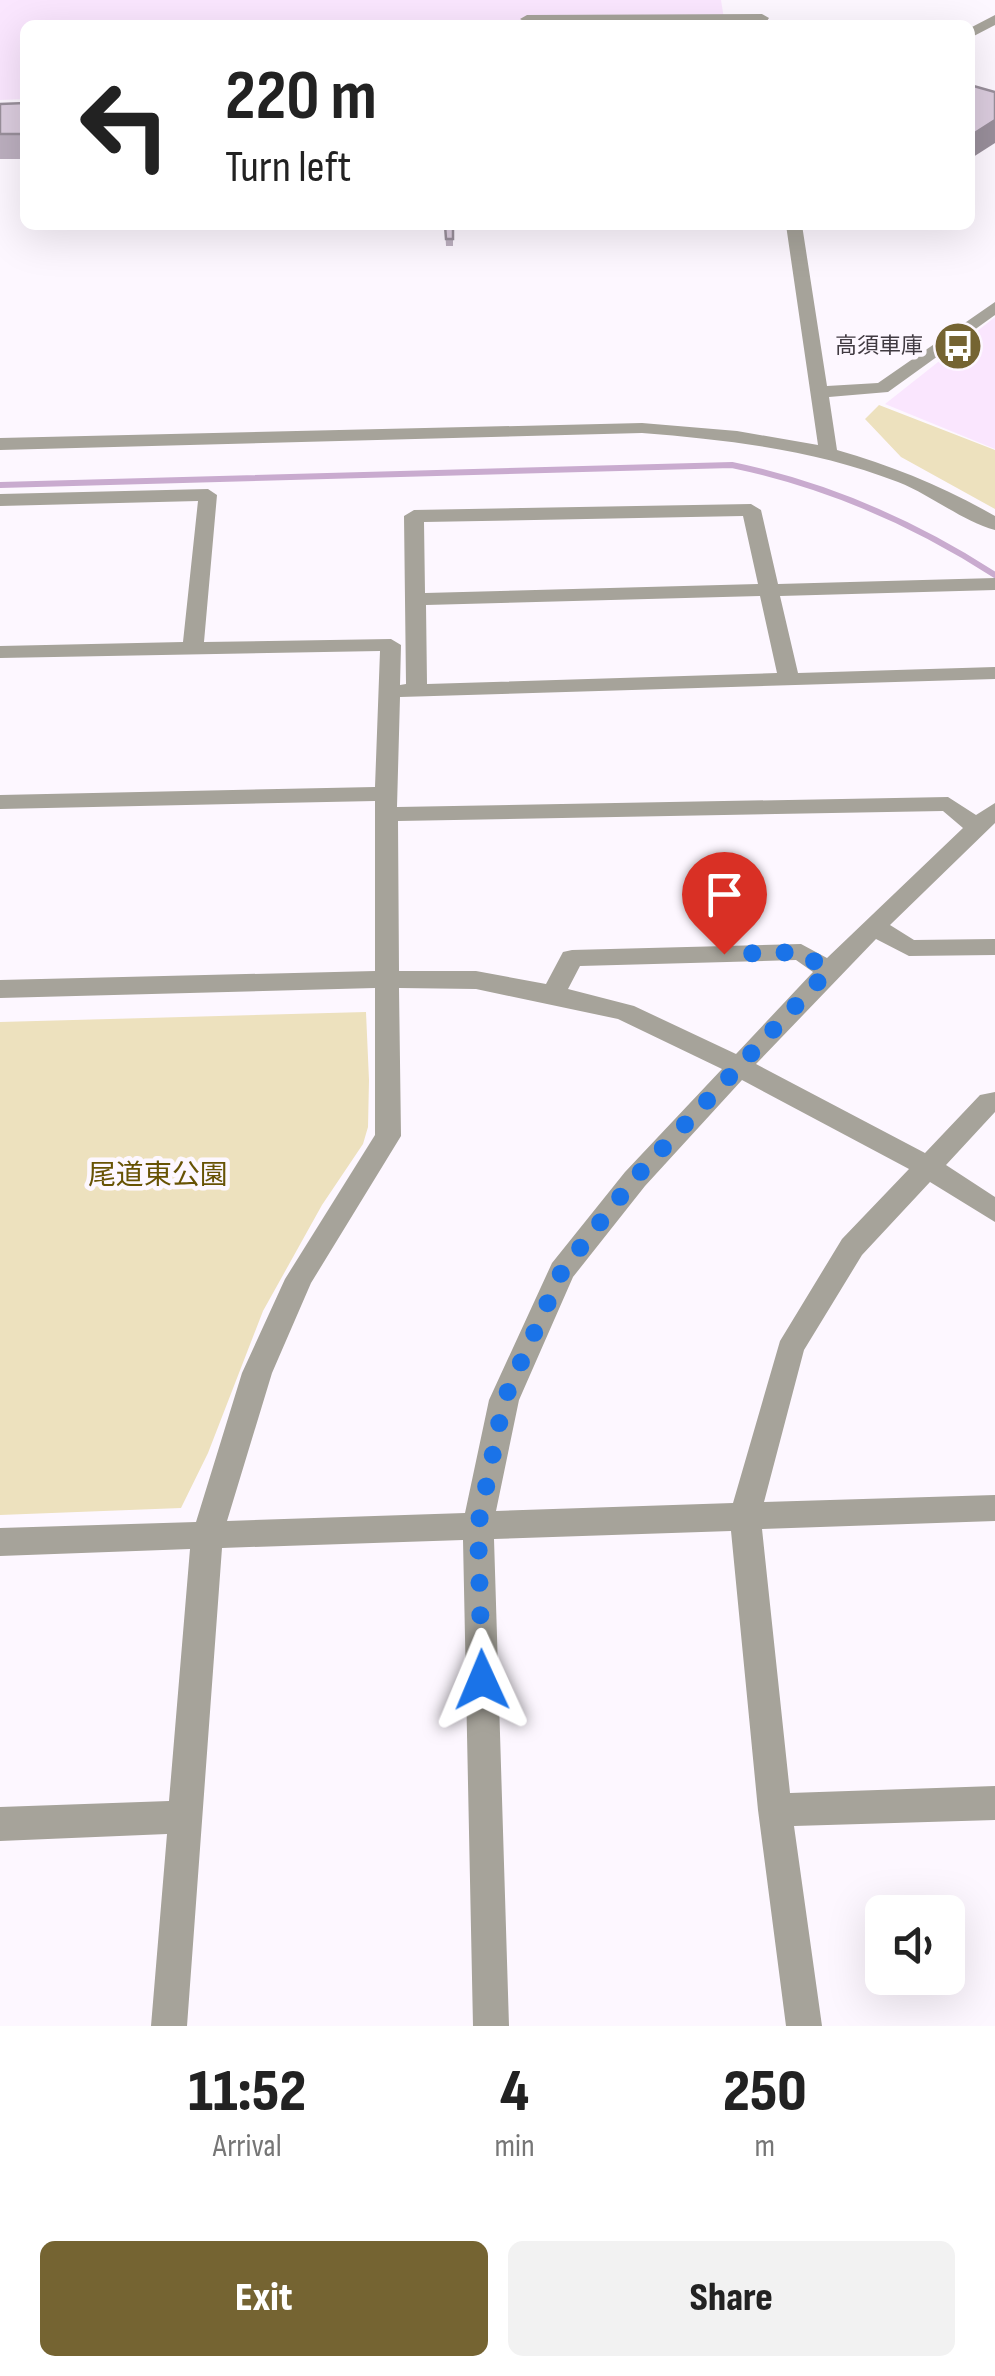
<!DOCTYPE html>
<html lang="en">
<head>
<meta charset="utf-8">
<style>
	body { margin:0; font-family:"Sofia Sans Condensed","Noto Sans JP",sans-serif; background:#f2f2f2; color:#222; height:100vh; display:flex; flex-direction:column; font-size:38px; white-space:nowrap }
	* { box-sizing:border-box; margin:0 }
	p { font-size:32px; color:#767676 }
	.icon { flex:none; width:55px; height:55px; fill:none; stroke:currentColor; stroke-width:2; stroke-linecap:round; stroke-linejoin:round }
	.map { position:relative; height:2026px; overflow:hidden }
	.side { display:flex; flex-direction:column; background:#fff; flex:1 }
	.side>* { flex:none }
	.hud { position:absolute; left:20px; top:20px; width:955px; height:210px; border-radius:15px; box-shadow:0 10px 40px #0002; background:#fff; color:#222; overflow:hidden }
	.controls { position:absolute; left:865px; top:1895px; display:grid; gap:20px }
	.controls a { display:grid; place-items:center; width:100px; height:100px; border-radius:15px; background:#fff; box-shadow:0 10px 40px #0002; font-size:50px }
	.pin { position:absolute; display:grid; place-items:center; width:85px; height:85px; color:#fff; margin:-102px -42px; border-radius:50% 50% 50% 0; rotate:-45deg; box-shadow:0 0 10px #0007 }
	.pin .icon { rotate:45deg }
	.me { position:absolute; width:110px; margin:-55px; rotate:359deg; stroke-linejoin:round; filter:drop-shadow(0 0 8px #0008) }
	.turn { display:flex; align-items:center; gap:35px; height:210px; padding:0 40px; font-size:45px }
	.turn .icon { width:130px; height:130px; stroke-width:2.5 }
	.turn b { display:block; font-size:70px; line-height:85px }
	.eta { display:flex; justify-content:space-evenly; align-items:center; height:170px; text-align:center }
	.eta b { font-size:60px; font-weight:800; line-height:70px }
	.cta { display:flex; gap:20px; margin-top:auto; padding:20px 40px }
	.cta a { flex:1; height:115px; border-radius:15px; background:#756432; color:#fff; font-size:40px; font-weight:800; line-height:115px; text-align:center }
	.cta a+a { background:#f2f2f2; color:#222 }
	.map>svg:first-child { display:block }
	.built { fill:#fae6fe }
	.green { fill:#ede1be }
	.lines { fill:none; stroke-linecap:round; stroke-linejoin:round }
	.stream { stroke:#c9abcf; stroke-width:6 }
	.minor { fill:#a6a39a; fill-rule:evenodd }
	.wall { fill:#bcafbf }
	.shaded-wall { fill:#998f9b }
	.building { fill:#dbccde; stroke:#998f9b; stroke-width:2.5 }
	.route { stroke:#1a73e8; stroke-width:18; stroke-dasharray:0 32.4 }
	.labels { text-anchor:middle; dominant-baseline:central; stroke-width:9; stroke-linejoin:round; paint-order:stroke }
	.far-poi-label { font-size:22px; fill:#403a41; stroke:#fdf7ff; text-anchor:end }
	.park-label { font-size:28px; fill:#675204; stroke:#fdf7ff }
</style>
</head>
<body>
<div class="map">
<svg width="995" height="2026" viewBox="0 0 995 2026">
	<rect width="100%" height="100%" fill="#fdf7ff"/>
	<path class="built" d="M0 0H721L725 25H25V99L0 100Z
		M995 317V449L885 404Z"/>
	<path class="green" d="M879 405 995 450V509L901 457 865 419Z
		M366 1012 369 1080 368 1127 363 1144 322 1205 263 1311 208 1453 181 1508 0 1515V1022Z"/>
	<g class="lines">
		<path class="stream" d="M0 485 732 465C828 485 913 522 995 575"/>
		<path class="minor" d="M762 14 769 18 767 21 527 23 520 19 527 15Z
			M995 15V25L970 38V28Z
			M786 225H802L827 386 878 383 995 302V315L888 392 829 397 837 450C893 466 944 487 995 516V530C962 521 931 495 898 482 816 450 730 440 642 433L0 450V438L642 423 737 431 818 445Z
			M208 489 217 495 204 642 391 639 401 645 400 685 406 684 404 516 414 510 751 504 761 510 778 584 995 578V590L780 596 798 673 995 667V679L400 697 397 807 948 797 976 815 995 803V823L890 925 914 940 995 939V955L909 956 876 939 756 1064 925 1153 980 1095 995 1092V1112L946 1165 995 1197V1222L930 1182 862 1255 804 1350 764 1502 995 1495V1521L762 1529 790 1793 995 1786V1820L794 1826 822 2026H786L758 1810 731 1531 494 1539 509 2026H473L463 1540 222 1548 187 2026H151L167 1834 0 1841V1807L169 1801 190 1549 0 1556V1528L196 1522 242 1373 285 1279 375 1135V988L0 998V980L375 971V801L0 809V795L375 787 380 651 0 658V646L183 642 198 501 0 506V494ZM743 516 758 584 425 593 424 522ZM760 596 777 673 427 684 426 605ZM943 811 963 828 827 958 801 944 572 950 563 952 546 984 476 971H399L398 821ZM796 960 813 972 736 1054 634 1006 568 989 580 966ZM399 988 476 989 618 1019 722 1069 625 1172 552 1263 489 1400 465 1513 227 1521 272 1373 311 1283 401 1136ZM742 1080 909 1169 842 1239 780 1341 733 1503 496 1511 519 1400 573 1277 645 1186Z"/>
	</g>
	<path class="wall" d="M25 103V159H0V104Z
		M445 225H453V246H446Z"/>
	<path class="shaded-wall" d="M995 120V143L970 159V136Z"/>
	<path class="building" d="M970 85 995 92V120L970 136Z
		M25 103V134H0V104Z
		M445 225H453V239H446Z"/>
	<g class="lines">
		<path class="route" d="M482 1680 478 1526 504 1400 562 1271 635 1178 828 971 801 952 724 954"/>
	</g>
	<defs>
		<g id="bus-disc" transform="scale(2.5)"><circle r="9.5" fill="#756432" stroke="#fdf7ff"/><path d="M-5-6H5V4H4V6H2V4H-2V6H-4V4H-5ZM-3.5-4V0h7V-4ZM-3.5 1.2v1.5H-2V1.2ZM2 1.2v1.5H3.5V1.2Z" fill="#fff"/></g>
	</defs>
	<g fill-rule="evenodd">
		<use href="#bus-disc" x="958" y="346"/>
	</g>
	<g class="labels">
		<g class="far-poi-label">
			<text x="923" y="346">高須車庫</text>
		</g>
		<g class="park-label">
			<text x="158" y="1175">尾道東公園</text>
		</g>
	</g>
</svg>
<div class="controls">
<a><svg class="icon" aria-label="sound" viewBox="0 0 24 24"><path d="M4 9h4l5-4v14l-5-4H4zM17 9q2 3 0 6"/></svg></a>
</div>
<div class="pin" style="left:724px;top:954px;background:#d93025"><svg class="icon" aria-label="arrive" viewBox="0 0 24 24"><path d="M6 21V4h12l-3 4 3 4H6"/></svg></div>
<svg class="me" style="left:482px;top:1680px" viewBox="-20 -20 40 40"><path d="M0-17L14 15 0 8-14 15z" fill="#1a73e8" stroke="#fff" stroke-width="4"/></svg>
<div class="hud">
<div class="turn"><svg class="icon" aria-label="left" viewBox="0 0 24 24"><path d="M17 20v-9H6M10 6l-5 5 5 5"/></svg><div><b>220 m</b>Turn left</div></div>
</div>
</div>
<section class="side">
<div class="eta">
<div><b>11:52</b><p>Arrival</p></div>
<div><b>4</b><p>min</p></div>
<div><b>250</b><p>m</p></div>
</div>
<div class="cta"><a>Exit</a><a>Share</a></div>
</section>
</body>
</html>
